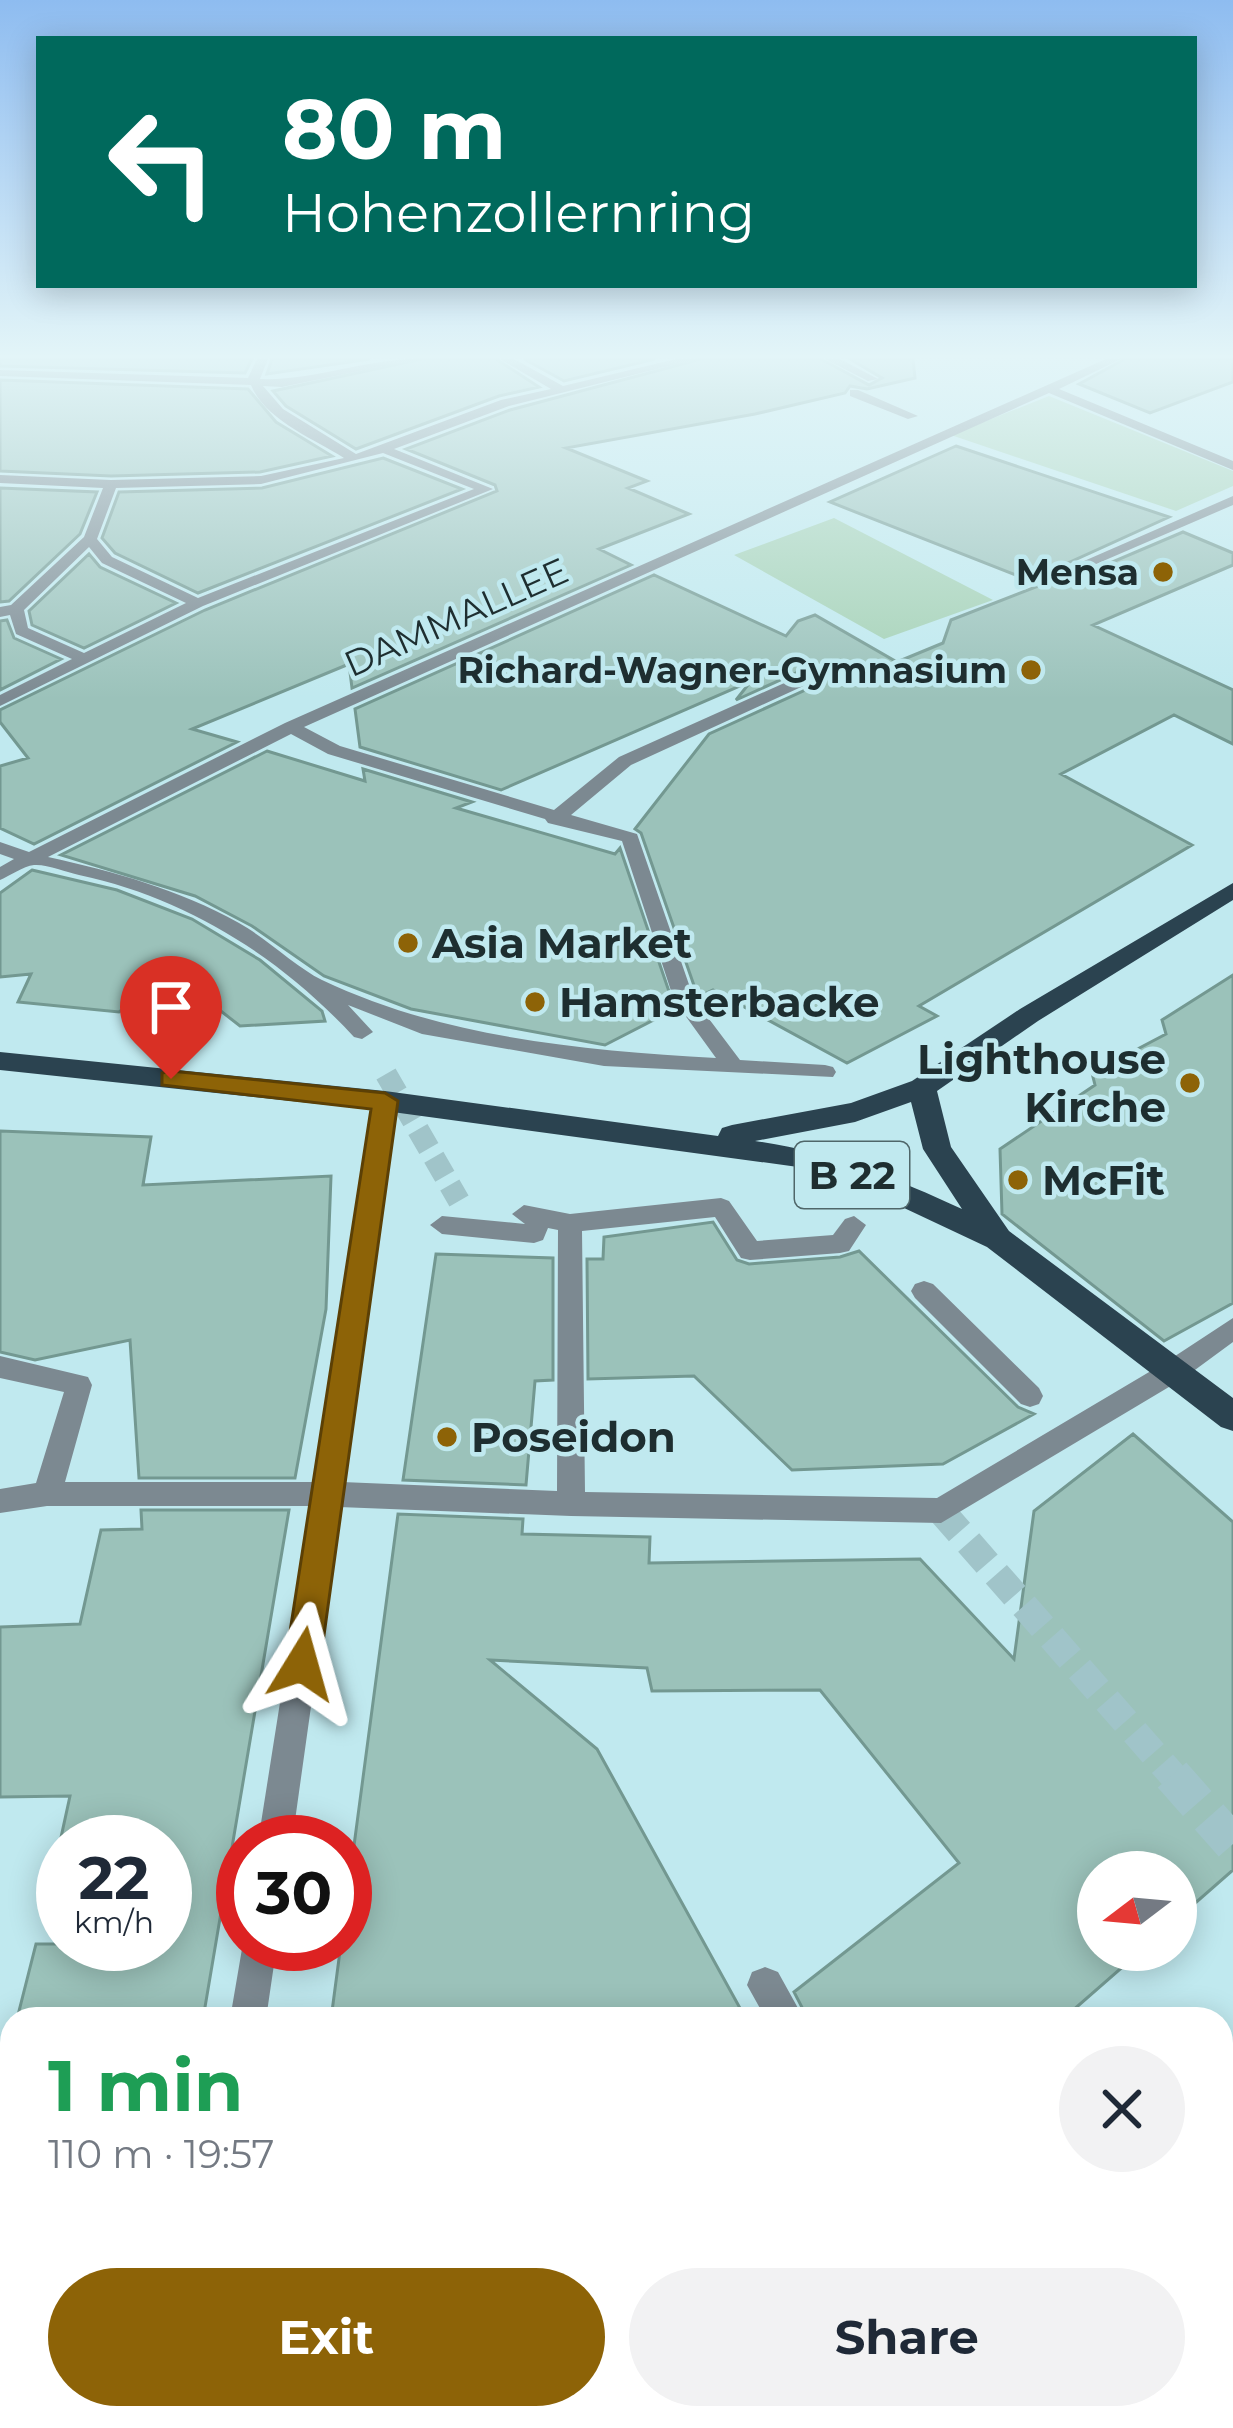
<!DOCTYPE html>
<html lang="en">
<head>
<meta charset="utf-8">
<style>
	body { margin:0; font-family:Montserrat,sans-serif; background:#f2f2f3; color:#1f2937; height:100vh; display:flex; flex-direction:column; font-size:45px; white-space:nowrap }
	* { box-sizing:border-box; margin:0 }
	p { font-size:39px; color:#747a83 }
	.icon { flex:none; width:66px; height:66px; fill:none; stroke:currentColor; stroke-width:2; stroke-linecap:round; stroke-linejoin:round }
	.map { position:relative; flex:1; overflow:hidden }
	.panel { position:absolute; left:0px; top:2007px; width:1233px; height:423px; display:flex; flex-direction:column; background:#fff; border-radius:36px 36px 0 0; box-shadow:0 6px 30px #0003 }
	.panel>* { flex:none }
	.hud { position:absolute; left:36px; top:36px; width:1161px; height:252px; border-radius:0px; box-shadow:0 6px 30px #0003; background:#00695c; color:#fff; overflow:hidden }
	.needle { width:78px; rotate:254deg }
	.buttons { position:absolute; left:1077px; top:1851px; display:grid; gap:24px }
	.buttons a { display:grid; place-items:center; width:120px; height:120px; border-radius:50%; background:#fff; box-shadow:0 6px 30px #0003; font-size:60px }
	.speed { position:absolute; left:36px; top:1815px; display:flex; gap:24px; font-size:60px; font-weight:700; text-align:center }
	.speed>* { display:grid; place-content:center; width:156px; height:156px; border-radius:50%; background:#fff; box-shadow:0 6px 30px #0003; line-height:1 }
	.speed small { font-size:30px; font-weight:400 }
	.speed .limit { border:18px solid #d22; background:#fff; color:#111 }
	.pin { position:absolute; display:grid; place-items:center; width:102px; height:102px; color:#fff; margin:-123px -51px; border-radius:50% 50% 50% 0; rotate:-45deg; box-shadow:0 0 12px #0007 }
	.pin .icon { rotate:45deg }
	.me { position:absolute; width:132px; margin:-66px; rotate:8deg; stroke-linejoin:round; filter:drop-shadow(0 0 9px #0008) }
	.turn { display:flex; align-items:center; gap:42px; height:252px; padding:0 48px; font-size:54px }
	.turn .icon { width:156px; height:156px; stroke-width:2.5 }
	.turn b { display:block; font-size:84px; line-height:102px }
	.round { display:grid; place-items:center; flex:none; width:126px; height:126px; border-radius:63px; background:#f2f2f3 }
	.head { display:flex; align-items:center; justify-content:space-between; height:204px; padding:0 48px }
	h1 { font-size:72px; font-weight:700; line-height:90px; color:#1e9e55 }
	.cta { display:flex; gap:24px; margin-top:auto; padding:24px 48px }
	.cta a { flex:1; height:138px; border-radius:72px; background:#8d6307; color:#fff; font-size:48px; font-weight:700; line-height:138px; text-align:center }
	.cta a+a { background:#f2f2f3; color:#1f2937 }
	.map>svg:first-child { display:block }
	.green { fill:#a5d1b5 }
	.building { fill:#9bc2ba; stroke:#739891; stroke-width:3 }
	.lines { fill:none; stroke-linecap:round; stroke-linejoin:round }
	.street-tunnel-far2 { stroke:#a0c4c9; stroke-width:22; stroke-dasharray:22 10; stroke-linecap:butt }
	.street-tunnel-far1 { stroke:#a0c4c9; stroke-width:28; stroke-dasharray:28 14; stroke-linecap:butt }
	.street-tunnel { stroke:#a0c4c9; stroke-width:38; stroke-dasharray:38 18; stroke-linecap:butt }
	.street { fill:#7c8991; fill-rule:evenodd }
	.primary { fill:#2b4350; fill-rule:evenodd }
	.route { fill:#8d6307; stroke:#5c4005; stroke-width:3 }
	.poi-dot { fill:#8d6307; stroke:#c0e9ef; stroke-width:4.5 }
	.labels { text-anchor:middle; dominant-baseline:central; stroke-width:9; stroke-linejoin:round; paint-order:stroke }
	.far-poi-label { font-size:36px; font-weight:bold; fill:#1e2e30; stroke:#c0e9ef; text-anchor:end }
	.far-street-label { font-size:36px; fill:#1e2e30; stroke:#c0e9ef }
	.shield { fill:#c0e9ef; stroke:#4f6669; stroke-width:3 }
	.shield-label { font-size:39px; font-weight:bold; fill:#1e2e30 }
	.poi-label { font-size:42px; font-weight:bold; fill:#1e2e30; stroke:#c0e9ef; text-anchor:start }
</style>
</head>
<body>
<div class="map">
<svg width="1233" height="2428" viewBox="0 0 1233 2428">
	<rect width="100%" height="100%" fill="#c0e9ef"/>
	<path class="green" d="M1049 396 1233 471V486L1176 511 951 435Z
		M834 518 993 600 884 639 734 555Z"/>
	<path class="building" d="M0 359H252L245 373 0 366Z
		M272 359H370L267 374Z
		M422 359H496L539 387 499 396 356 449 286 406 273 391Z
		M524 359H655L564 381Z
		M701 359H821L869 385 882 378 850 359H913L915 378 867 389 850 386 845 393 755 414 566 448 647 481 628 488 689 514 599 549 631 565 352 688 349 664 192 729 237 742 34 844 0 828V766L28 758 0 722V710L205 610 497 491 495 485 406 449 510 410Z
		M1125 359H1233V382L1150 413 1079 384Z
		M0 380 248 389 276 422 332 456 260 472 111 476 0 471Z
		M956 446 1169 517 1066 564 1067 572 1082 575 1183 532 1233 553V565L1093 625 1233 690V744L1174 715 1061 774 1192 845 919 1006 937 1016 847 1063 713 990 698 997 641 833 635 829 709 734 814 686 815 673 798 672 736 700 751 681 501 790 360 747 355 709 654 575 786 636 798 621 815 615 897 662 943 643 951 620 1041 585 830 502Z
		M383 458 462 489 198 593 115 553 102 538 119 492 262 488Z
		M0 488 97 492 80 534 9 601 0 602Z
		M89 554 100 567 176 603 84 648 32 625 29 611Z
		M7 620 14 638 61 659 0 690V621Z
		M267 751 365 781 363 769 472 802 456 808 615 854 620 848 675 1009 605 1045 411 1009 324 976 252 926 195 896 61 855Z
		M32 870 117 890 192 919 260 960 322 1011 325 1021 240 1026 217 1008 135 1000 119 1012 18 1002 31 974 0 977V893Z
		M1233 975V1303L1164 1341 1002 1214 1000 1149 1095 1085 1092 1073 1166 1034 1162 1020Z
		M0 1131 151 1137 143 1185 331 1176 326 1309 295 1478H139L130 1340 35 1360 0 1352Z
		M713 1222 737 1260 749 1264 840 1257 859 1251 1018 1407 1034 1414 943 1464 792 1470 694 1376 588 1379 587 1259H603L604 1237Z
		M436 1254 553 1258V1380L535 1381 526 1485 403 1480Z
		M1133 1434 1233 1522V1870L1176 1920V1872H1098V1950H1142L1063 2019H808L794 1992 959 1863 820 1690 652 1691 647 1668 490 1660 597 1749 746 2019H331L398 1514 523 1519 522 1534 650 1537 649 1563 920 1559 1014 1659 1034 1511Z
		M141 1510H289L203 2019H17L36 1944H165V1842H60L70 1796 0 1797V1627L80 1624 101 1530 142 1529Z"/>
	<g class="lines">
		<path class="street-tunnel-far2" d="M386 1074 459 1201"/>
		<path class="street-tunnel-far1" d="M941 1511 1175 1778"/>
		<path class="street-tunnel" d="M1172 1775 1233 1844"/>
		<path class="street" d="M257 359H268L260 379C313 381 365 359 418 359L282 387 263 386 283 409 356 454 501 400 551 389 500 359H514L563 386 676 359H697L509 406 394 449 493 489 203 606 0 706V695L72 659 16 634 10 615 0 617V607L11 605 84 537 103 488 0 483V475L111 480 261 476 344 458C314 439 265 420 251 385L0 376V370L248 378ZM383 453 474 489 198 598 112 557 97 539 116 488 261 484ZM89 547 102 563 186 603 84 653 28 628 24 610Z
			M825 359H840L878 379 868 381Z
			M1106 359H1121L1059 389 1233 461V470L1049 393 304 727 340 746 554 810 619 757 800 676H812V682L631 765 571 815 637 834 694 999 740 1060 825 1065 833 1067 836 1072 833 1077 604 1066 422 1034 348 1005 373 1032 362 1039 354 1037C280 957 187 898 79 875 66 872 47 864 34 865 23 866 10 876 0 880V867L14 859 0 854V842L29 852 285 723ZM291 734 328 754 545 819 548 823 622 841 674 1000 716 1058C582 1050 444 1038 322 980 296 967 266 938 239 923 178 889 115 872 48 857Z
			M850 390H858L918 416 908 419 850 396Z
			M1233 496V505L1080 571 1068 568Z
			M385 1093 396 1101 342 1482 557 1491 558 1230 548 1228 543 1240 534 1243 442 1234 430 1225 442 1216 525 1224 512 1214 524 1205 570 1214 721 1198 729 1201 757 1241 833 1235 845 1219 854 1216 866 1225 849 1251 840 1253 750 1260 741 1258 715 1217 582 1231 585 1492 937 1498 1166 1362 1233 1318V1342L1184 1378 941 1523 571 1516 339 1507 292 1842H258L311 1506H47L0 1513V1489L36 1483 64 1392 0 1378V1356L88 1377 92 1385 65 1482H315L374 1101Z
			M924 1281 933 1284 1039 1388 1043 1396 1039 1404 1030 1407 1021 1404 915 1298 911 1291 915 1284Z
			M243 1943 277 1944 266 2019H230Z
			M765 1967 778 1972 804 2019H766L747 1985 752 1972Z
			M1233 2089V2132L1221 2137V2094Z
			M169 2418H211L209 2428H167Z"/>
		<path class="primary" d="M1233 883V900L1038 1021 937 1091 951 1147 1009 1231 1233 1398V1431L1221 1427 987 1247 868 1191 798 1167 385 1111 0 1070V1052L385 1091 718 1136 722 1128 732 1125 851 1103 912 1081 1020 1009ZM911 1102 923 1149 962 1209C895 1178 829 1151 755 1141L855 1122Z"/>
	</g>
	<linearGradient id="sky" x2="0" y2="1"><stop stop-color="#8ebcf0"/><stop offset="0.51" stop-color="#e3f5f8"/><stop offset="1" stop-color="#e3f5f8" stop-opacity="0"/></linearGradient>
	<rect width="1233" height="699" fill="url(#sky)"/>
	<path class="route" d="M171 1071 385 1093 398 1101 320 1664 314 1676 302 1681 290 1676 285 1664 371 1109 162 1085V1073Z"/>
	<g class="poi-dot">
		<circle cx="1163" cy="572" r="12"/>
		<circle cx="1031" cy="670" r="12"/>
		<circle cx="408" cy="943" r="12"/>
		<circle cx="535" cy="1002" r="12"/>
		<circle cx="1190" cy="1083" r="12"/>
		<circle cx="1018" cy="1180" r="12"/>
		<circle cx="447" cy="1437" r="12"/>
	</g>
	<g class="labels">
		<g class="far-poi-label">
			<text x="1139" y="572">Mensa</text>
			<text x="1007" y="670">Richard-Wagner-Gymnasium</text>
		</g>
		<g class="far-street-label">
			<text transform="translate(456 617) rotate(-24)">DAMMALLEE</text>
		</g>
		<rect class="shield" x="795" y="1142" width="114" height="66" rx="9"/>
		<g class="shield-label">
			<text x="852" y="1175">B 22</text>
		</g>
		<g class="poi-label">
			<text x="432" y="943">Asia Market</text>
			<text x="559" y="1002">Hamsterbacke</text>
			<text x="1166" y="1059" text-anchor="end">Lighthouse<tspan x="1166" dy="48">Kirche</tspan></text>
			<text x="1042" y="1180">McFit</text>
			<text x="471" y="1437">Poseidon</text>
		</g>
	</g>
</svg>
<div class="buttons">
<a><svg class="needle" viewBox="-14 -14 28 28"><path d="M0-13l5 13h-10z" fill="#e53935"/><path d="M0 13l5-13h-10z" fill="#747a83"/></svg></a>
</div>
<div class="speed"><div>22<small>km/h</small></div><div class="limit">30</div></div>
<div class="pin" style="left:171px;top:1079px;background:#d93025"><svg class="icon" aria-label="arrive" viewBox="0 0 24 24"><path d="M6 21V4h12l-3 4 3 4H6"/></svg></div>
<svg class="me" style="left:302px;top:1664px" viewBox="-20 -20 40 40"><path d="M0-17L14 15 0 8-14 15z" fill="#8d6307" stroke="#fff" stroke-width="4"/></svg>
<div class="hud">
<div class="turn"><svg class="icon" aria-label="left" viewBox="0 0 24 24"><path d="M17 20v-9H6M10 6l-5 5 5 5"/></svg><div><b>80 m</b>Hohenzollernring</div></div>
</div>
<section class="panel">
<div class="head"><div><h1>1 min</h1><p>110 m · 19:57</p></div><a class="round"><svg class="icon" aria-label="close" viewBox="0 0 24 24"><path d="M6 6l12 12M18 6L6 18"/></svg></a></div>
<div class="cta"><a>Exit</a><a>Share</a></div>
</section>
</div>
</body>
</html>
